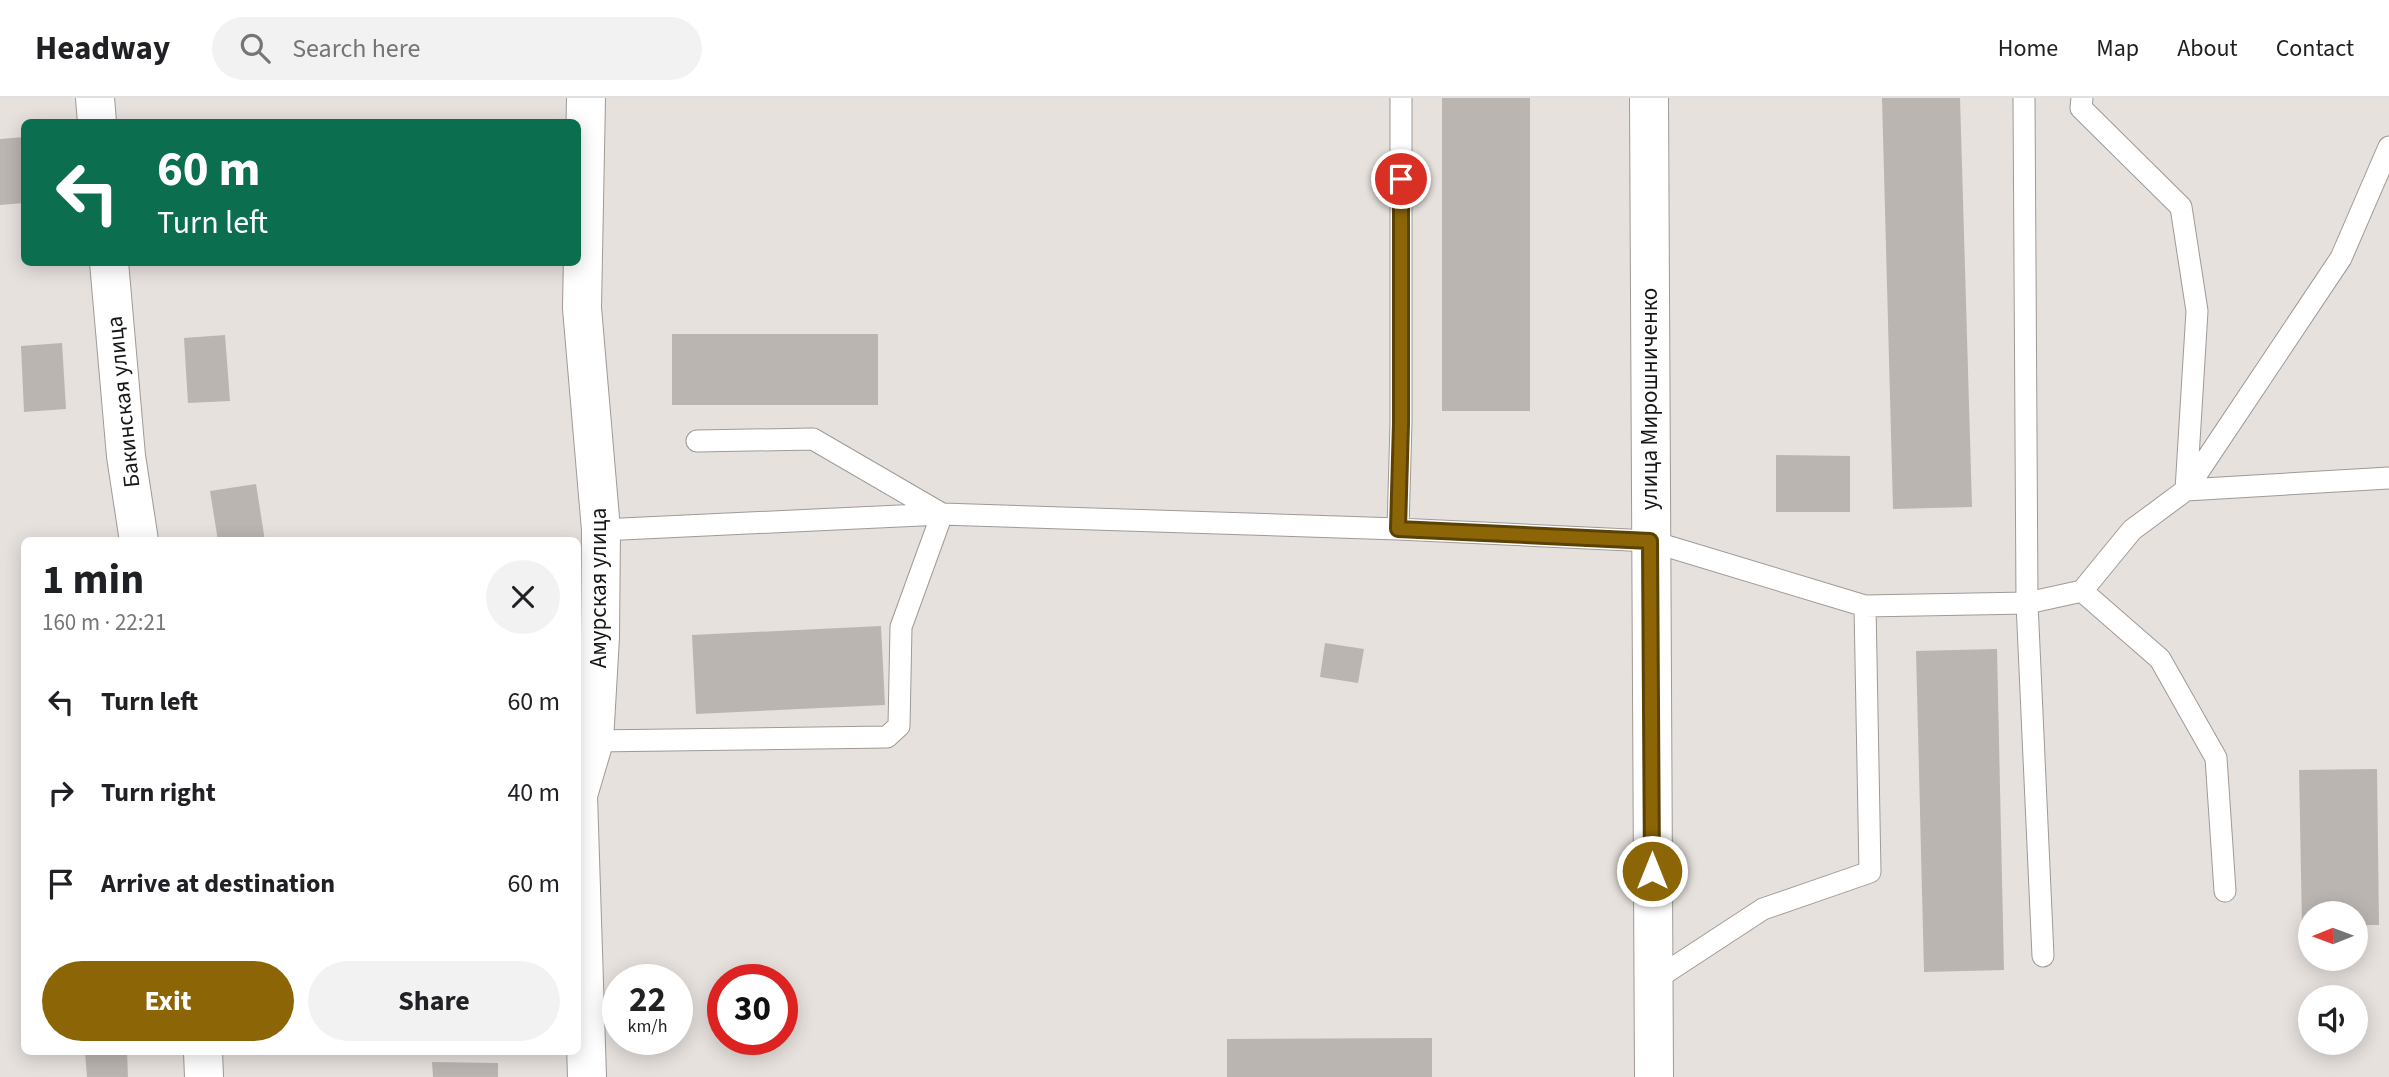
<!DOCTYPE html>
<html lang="en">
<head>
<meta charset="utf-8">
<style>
	body { margin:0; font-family:"Source Sans 3",sans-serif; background:#f2f2f2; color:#202124; height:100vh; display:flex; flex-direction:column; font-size:26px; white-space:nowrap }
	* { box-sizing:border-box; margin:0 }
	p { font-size:23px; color:#757577 }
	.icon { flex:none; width:38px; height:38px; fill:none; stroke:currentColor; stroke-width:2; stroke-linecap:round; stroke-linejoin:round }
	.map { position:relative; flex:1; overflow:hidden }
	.side { position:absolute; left:21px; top:439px; width:560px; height:518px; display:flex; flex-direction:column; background:#fff; border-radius:10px; box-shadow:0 4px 18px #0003 }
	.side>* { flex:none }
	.banner { position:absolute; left:21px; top:21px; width:560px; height:147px; border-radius:10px; box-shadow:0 4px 18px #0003; background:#0b6e4f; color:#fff; overflow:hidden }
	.needle { width:46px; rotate:269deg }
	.tools { position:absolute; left:2298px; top:803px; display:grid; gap:14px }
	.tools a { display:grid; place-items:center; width:70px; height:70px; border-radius:50%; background:#fff; box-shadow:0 4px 18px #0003; font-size:35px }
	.speed { position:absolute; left:602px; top:866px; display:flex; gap:14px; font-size:35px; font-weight:700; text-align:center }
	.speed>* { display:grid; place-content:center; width:91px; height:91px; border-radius:50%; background:#fff; box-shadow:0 4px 18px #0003; line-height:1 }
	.speed small { font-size:18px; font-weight:400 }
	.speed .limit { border:10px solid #d22; background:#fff; color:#111 }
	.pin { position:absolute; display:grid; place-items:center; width:60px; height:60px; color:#fff; margin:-30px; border:4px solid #fff; border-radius:50%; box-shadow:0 2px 7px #0007 }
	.me { position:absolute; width:77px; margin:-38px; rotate:0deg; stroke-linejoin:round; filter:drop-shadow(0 0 5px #0008) }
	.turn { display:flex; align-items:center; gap:24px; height:147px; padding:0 21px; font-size:32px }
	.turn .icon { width:91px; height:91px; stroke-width:2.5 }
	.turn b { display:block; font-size:49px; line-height:60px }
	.round { display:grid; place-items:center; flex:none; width:74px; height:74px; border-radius:37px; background:#f2f2f2 }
	.head { display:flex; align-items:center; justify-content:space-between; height:119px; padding:0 21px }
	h1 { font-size:42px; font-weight:700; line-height:52px }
	.cta { display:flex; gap:14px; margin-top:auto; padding:14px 21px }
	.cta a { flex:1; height:80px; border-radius:42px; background:#8c6506; color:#fff; font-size:28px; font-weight:700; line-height:80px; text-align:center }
	.cta a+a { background:#f2f2f2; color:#202124 }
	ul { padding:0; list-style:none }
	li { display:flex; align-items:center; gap:21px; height:91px; padding:0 21px }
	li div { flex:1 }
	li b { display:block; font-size:26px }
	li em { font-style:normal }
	header { display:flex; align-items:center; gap:42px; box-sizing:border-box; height:98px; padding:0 35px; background:#fff; border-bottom:2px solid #e0e0e0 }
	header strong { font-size:33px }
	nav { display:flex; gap:38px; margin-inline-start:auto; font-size:24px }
	.search { width:490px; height:63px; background:#f2f2f2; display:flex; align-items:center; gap:18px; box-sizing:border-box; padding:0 24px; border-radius:38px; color:#757577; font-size:26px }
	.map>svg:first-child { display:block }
	.building { fill:#bab5b1 }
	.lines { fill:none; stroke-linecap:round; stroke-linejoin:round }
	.lane-casing { stroke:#9f9a96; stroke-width:23 }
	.street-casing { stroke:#9f9a96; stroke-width:40 }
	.lane { stroke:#fff; stroke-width:21 }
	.street { stroke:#fff; stroke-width:38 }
	.route-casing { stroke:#5b4204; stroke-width:18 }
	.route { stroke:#8c6506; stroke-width:12 }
	.labels { text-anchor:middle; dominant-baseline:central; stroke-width:6; stroke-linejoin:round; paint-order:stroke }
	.street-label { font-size:23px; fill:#191716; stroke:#fff }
</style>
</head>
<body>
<header>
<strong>Headway</strong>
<div class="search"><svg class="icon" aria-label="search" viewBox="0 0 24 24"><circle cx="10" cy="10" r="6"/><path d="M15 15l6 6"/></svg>Search here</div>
<nav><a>Home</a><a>Map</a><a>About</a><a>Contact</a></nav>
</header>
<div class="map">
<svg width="2389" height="979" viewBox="0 0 2389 979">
	<rect width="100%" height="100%" fill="#e6e1dd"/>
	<path class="building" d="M1442 0H1530V313H1442Z
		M1882 0H1960L1972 409 1893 411Z
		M24 39V105L0 107V41Z
		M672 236H878V307H672Z
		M225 237 230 303 188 305 184 240Z
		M62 245 66 311 24 314 21 248Z
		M1776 357 1850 358V414H1776Z
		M256 386 265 443H218L210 393Z
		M881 528 885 607 696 616 692 537Z
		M1325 545 1364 551 1358 585 1320 579Z
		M1997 551 2004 872 1924 874 1916 553Z
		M2377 671 2379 827H2356V816H2310V828H2302L2299 672Z
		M1432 940V979H1227V941Z
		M85 954H127L128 979H87Z
		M432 964 498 965V979H433Z"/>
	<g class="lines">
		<g class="lane-casing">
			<path id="lane" d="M2024 0 2027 505 2043 858
				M2082 0 2081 10 2181 109 2197 213 2186 392 2389 380
				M1398 431 1401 325V0
				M601 432 942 416 1398 431 1650 443 1865 508 2027 505 2082 493 2132 432 2186 392 2341 160 2389 49
				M2082 493 2160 561 2216 660 2225 793
				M594 643 887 639 899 628 901 529 942 416 813 341 697 343
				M1653 883 1763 811 1870 774 1865 508"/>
		</g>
		<g class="street-casing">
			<path id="street" d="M95 0 97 24
				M586 0 582 210 601 432 600 539 594 643 578 697 587 979
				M1649 0 1654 979
				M109 164 126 358 139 443
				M203 954 204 979"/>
		</g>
		<use href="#lane" class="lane"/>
		<use href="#street" class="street"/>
	</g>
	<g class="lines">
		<g class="route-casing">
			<path id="route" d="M1401 81V325L1398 431 1650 443 1652 773"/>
		</g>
		<use href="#route" class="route"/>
	</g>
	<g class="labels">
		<g class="street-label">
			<text transform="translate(1649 301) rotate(-90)">улица Мирошниченко</text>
			<text transform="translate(123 304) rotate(-96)">Бакинская улица</text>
			<text transform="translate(598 490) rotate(-90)">Амурская улица</text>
		</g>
	</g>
</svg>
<div class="tools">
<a><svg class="needle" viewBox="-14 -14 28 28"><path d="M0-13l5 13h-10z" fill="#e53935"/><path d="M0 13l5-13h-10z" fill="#757577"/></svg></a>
<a><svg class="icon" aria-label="sound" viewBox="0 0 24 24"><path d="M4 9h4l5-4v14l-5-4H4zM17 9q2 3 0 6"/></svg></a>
</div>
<div class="speed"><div>22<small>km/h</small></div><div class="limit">30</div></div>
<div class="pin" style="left:1401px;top:81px;background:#d93025"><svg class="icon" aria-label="arrive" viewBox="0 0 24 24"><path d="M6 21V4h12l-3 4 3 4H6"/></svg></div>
<svg class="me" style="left:1652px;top:773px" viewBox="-20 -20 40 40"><circle r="17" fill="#8c6506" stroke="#fff" stroke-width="3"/><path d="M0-11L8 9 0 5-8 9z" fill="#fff"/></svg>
<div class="banner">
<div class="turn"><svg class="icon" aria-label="left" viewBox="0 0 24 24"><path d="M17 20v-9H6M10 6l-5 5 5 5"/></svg><div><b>60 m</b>Turn left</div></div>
</div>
<section class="side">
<div class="head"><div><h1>1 min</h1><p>160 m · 22:21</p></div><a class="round"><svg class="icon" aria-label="close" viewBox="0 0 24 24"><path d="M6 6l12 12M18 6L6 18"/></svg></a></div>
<ul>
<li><svg class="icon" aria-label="left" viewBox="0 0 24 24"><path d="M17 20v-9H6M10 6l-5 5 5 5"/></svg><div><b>Turn left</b></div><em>60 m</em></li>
<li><svg class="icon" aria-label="right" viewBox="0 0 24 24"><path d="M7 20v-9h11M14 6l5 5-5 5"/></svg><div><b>Turn right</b></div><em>40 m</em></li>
<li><svg class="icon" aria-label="arrive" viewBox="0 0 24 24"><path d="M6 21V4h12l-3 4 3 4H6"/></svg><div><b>Arrive at destination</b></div><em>60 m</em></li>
</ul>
<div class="cta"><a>Exit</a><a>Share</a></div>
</section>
</div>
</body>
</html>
